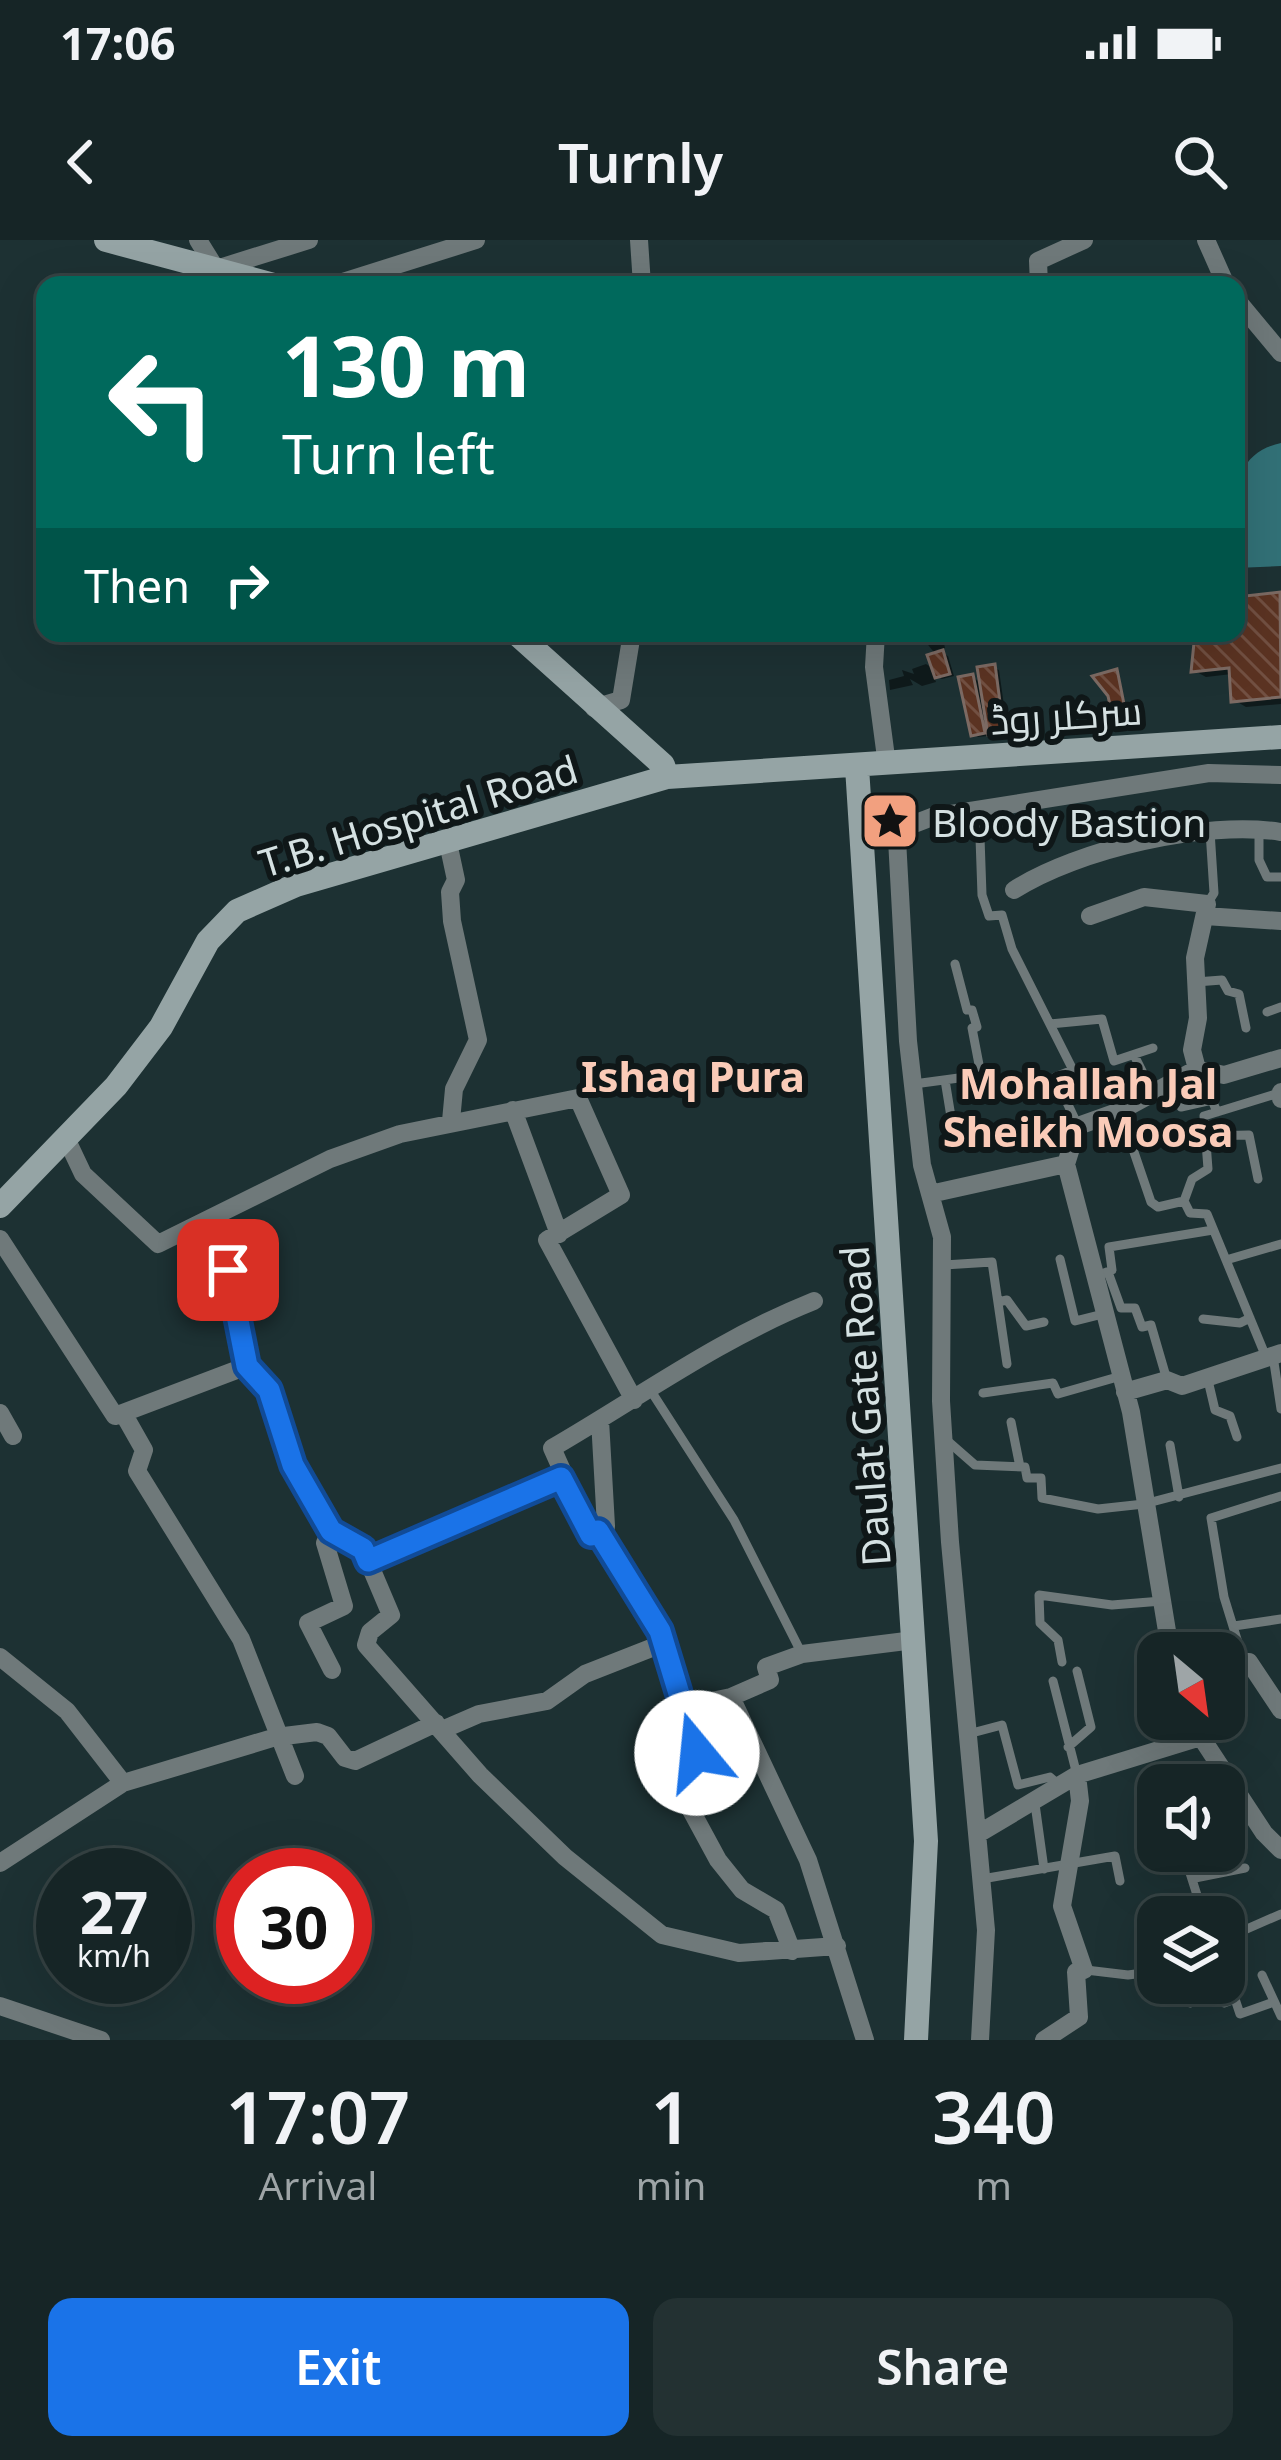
<!DOCTYPE html>
<html lang="en">
<head>
<meta charset="utf-8">
<style>
	body { margin:0; font-family:"Noto Sans",Cairo,sans-serif; background:#233132; color:#f1f3f6; height:100vh; display:flex; flex-direction:column; font-size:45px; white-space:nowrap }
	* { box-sizing:border-box; margin:0 }
	p { font-size:39px; color:#9ea5a7 }
	.icon { flex:none; width:66px; height:66px; fill:none; stroke:currentColor; stroke-width:2; stroke-linecap:round; stroke-linejoin:round }
	.map { position:relative; height:1800px; overflow:hidden }
	.drawer { display:flex; flex-direction:column; background:#162526; flex:1 }
	.drawer>* { flex:none }
	.hud { position:absolute; left:36px; top:36px; width:1209px; height:366px; border-radius:24px; box-shadow:0 12px 48px #0002,0 0 0 3px #354243; background:#00695c; color:#fff; overflow:hidden }
	.needle { width:78px; rotate:151deg }
	.tools { position:absolute; left:1137px; top:1392px; display:grid; gap:24px }
	.tools a { display:grid; place-items:center; width:108px; height:108px; border-radius:24px; background:#162526; box-shadow:0 12px 48px #0002,0 0 0 3px #354243; font-size:60px }
	.speed { position:absolute; left:36px; top:1608px; display:flex; gap:24px; font-size:60px; font-weight:700; text-align:center }
	.speed>* { display:grid; place-content:center; width:156px; height:156px; border-radius:50%; background:#162526; box-shadow:0 12px 48px #0002,0 0 0 3px #354243; line-height:1 }
	.speed small { font-size:30px; font-weight:400 }
	.speed .limit { border:18px solid #d22; background:#fff; color:#111 }
	.pin { position:absolute; display:grid; place-items:center; width:102px; height:102px; color:#fff; margin:-51px; border-radius:24px; box-shadow:0 6px 18px #0006 }
	.me { position:absolute; width:132px; margin:-66px; rotate:343deg; stroke-linejoin:round; filter:drop-shadow(0 0 9px #0008) }
	.turn { display:flex; align-items:center; gap:42px; height:252px; padding:0 48px; font-size:54px }
	.turn .icon { width:156px; height:156px; stroke-width:2.5 }
	.turn b { display:block; font-size:84px; line-height:102px }
	.then { display:flex; align-items:center; height:114px; padding:0 48px; background:#0003; gap:24px; font-size:45px }
	.eta { display:flex; justify-content:space-evenly; align-items:center; height:204px; text-align:center }
	.eta b { font-size:72px; font-weight:600; line-height:84px }
	.button { display:flex; gap:24px; margin-top:auto; padding:24px 48px }
	.button a { flex:1; height:138px; border-radius:24px; background:#1a73e8; color:#fff; font-size:48px; font-weight:600; line-height:138px; text-align:center }
	.button a+a { background:#233132; color:#f1f3f6 }
	.status { display:flex; justify-content:space-between; align-items:center; height:84px; padding:0 60px; background:#162526; direction:ltr }
	.status svg { height:33px; fill:currentColor }
	header { display:flex; justify-content:space-between; align-items:center; height:156px; padding:0 48px; background:#162526; font-size:54px; font-weight:600 }
	.map>svg:first-child { display:block }
	.water { fill:#327177 }
	.shadow { fill:#0007 }
	.building { fill:url(#building-back-hatch); stroke:#7c6a63; stroke-width:3 }
	.lines { fill:none; stroke-linecap:round; stroke-linejoin:round }
	.lane { stroke:#6f797a; stroke-width:9 }
	.street { stroke:#6f797a; stroke-width:18 }
	.secondary { stroke:#95a4a5; stroke-width:24 }
	.route-casing { stroke:#114b97; stroke-width:30 }
	.route { stroke:#1a73e8; stroke-width:21 }
	.labels { text-anchor:middle; dominant-baseline:central; stroke-width:12; stroke-linejoin:round; paint-order:stroke }
	.street-label { font-size:39px; fill:#d5e1e2; stroke:#0f1718 }
	.poi-label { font-size:39px; fill:#d5e1e2; stroke:#0f1718; text-anchor:start }
	.neighbourhood-label { font-size:42px; font-weight:bold; fill:#facbb8; stroke:#0f1718 }
</style>
</head>
<body>
<div class="status"><b>17:06</b><svg viewBox="0 0 49 12"><path d="M0 12V9h3v3zM5 12V6h3v6zM10 12V3h3v9zM15 12V0h3v12zM26 1h20v11H26zM47 4h2v5h-2z"/></svg></div>
<header><svg class="icon" aria-label="back" viewBox="0 0 24 24"><path d="M15 5l-7 7 7 7"/></svg>Turnly<svg class="icon" aria-label="search" viewBox="0 0 24 24"><circle cx="10" cy="10" r="6"/><path d="M15 15l6 6"/></svg></header>
<div class="map">
<svg width="1281" height="1800" viewBox="0 0 1281 1800">
	<defs>
		<pattern id="building-back-hatch" width="6" height="6" patternUnits="userSpaceOnUse" patternTransform="scale(3)"><rect width="6" height="6" fill="#5b3322"/><path d="M-1 5l2 2M0 0l6 6M5-1l2 2" fill="none" stroke="#725042"/></pattern>
	</defs>
	<rect width="100%" height="100%" fill="#1d3133"/>
	<path class="water" d="M1281 203V326L1236 328C1236 279 1221 216 1281 203Z"/>
	<path class="shadow" d="M1279 355 1281 464 1246 467 1234 460 1232 434 1206 437 1193 430 1198 393H1236V358Z
		M1092 393H1116L1115 401 1100 399Z
		M943 398 945 408 936 410 948 416 954 436 942 439 933 434 936 442 922 446 910 439 913 445 890 450 889 440 904 436 902 430 914 434 912 429 926 424 935 430 936 415 925 401Z
		M994 428 999 430 1008 494 978 497 973 494 972 437 982 443Z
		M1116 433 1131 481 1121 484 1116 482Z"/>
	<path class="building" d="M1280 352 1281 457 1231 462 1229 428 1191 432 1195 393H1236V357Z
		M943 410 950 434 935 438 927 415Z
		M995 424 1004 493 988 495 977 427Z
		M1117 429 1127 479 1114 484 1108 456 1092 436Z
		M973 434 985 493 971 496 958 437Z"/>
	<g class="lines">
		<path class="lane" d="M979 569 982 655 989 676 1002 675 1012 709 1073 830 1055 837 1078 886
			M1259 592V620L1267 637H1281
			M1207 664 1214 653 1210 591
			M955 724 967 770H972L977 787 972 788 981 835
			M1196 742 1222 740 1228 751 1239 754 1246 788
			M1267 772 1281 767
			M1050 784 1102 779 1114 821 1153 808
			M1135 817 1153 853
			M945 840 953 889
			M914 844 981 835 986 857 1058 843
			M1160 850 1165 860 1177 856 1181 867 1212 860 1217 872
			M1120 871 1151 962 1158 967 1184 961 1190 973 1207 974 1266 1117
			M1206 896 1249 895 1258 939
			M1184 961 1192 939 1208 929 1204 876 1279 853
			M1060 1019 1075 1081 1103 1074
			M1226 1020 1281 1004
			M944 1025 992 1022 1007 1124
			M1108 1032 1121 1068H1135L1142 1087 1151 1085 1167 1140
			M1094 1037 1112 1030 1109 1007 1213 990
			M998 1062 1007 1060 1026 1086 1044 1082
			M1203 1079 1240 1083 1250 1078
			M1273 1116 1281 1169
			M1207 1136 1215 1170 1230 1176 1237 1197
			M651 1151 734 1280 802 1414
			M983 1153 1053 1143 1058 1154 1121 1136
			M1011 1182 1020 1227
			M943 1197 975 1225 1025 1227 1027 1238H1041L1042 1258 1098 1269 1144 1264 1281 1228
			M1170 1205 1179 1257
			M1234 1386 1281 1379
			M1062 1422 1058 1400 1040 1383 1039 1355 1112 1365 1162 1361
			M1244 1422 1224 1357 1211 1278 1281 1256
			M1053 1441 1077 1535
			M968 1494 1002 1485 1018 1545 1050 1537 1059 1545
			M1068 1507 1091 1487 1077 1431
			M1035 1564 1044 1629
			M1224 1578 1244 1564
			M1183 1611 1204 1677
			M1195 1638 1245 1628
			M982 1639 1115 1616 1120 1641
			M1224 1699 1281 1674
			M1086 1730 1128 1735 1158 1731
			M1262 1735 1281 1776
			M1190 1763 1220 1752 1224 1763 1235 1759 1240 1774 1271 1763"/>
		<path class="street" d="M198 0 216 29 309 0
			M639 0 642 45
			M1206 0 1226 45
			M333 45 476 0
			M1039 45 1038 21 1084 0
			M1236 59 1281 113
			M876 393 874 427 887 525
			M594 468 621 460 632 393
			M447 598 456 640 450 652 452 681 478 800 454 849 451 881
			M1014 650C1078 609 1205 580 1281 592
			M1090 676 1144 657 1207 664 1195 718 1198 778 1192 810 1197 829
			M1205 676 1281 681
			M1281 852V859
			M513 870 559 994
			M65 896 83 934 158 1004 330 919 400 894 578 858 621 955 547 1000 634 1160
			M1066 924 1078 886 1120 871 1197 829 1224 835 1281 818
			M930 954 1066 924 1131 1172 1167 1391 1177 1413
			M206 984 228 1031 247 1126 269 1151 293 1225 331 1291 363 1309 391 1375 370 1392 366 1405 480 1535 565 1617 662 1695 739 1713 837 1706
			M0 999 115 1176 247 1126
			M1125 1152 1167 1140 1182 1146 1281 1113
			M0 1173 13 1196
			M123 1173 144 1210 137 1231 241 1399 295 1536
			M600 1180 606 1286 591 1295 552 1208C640 1157 719 1099 814 1061
			M331 1291 325 1303 344 1366 308 1383 332 1430
			M598 1291 660 1391 697 1513 673 1537 718 1620 742 1650 776 1670 792 1711
			M368 1321 561 1238
			M0 1417 67 1471 123 1543
			M1224 1422H1249L1281 1470
			M731 1457 808 1620 865 1800
			M683 1467 731 1457 770 1440 766 1427 802 1414 914 1400
			M1196 1479 1201 1497 1264 1593 1281 1610
			M442 1490 479 1474 547 1461 585 1434 664 1403
			M978 1594 1077 1535 1201 1497
			M0 1623 123 1543 276 1497 317 1492 328 1496 345 1518 355 1521 436 1483
			M0 1766 101 1800
			M980 1800 986 1690 950 1302 941 1161 942 997 922 925 908 801 897 599 906 587 932 577 1209 533 1281 535
			M1044 1800 1079 1777 1076 1732 1084 1730 1062 1666 1080 1561 1077 1535"/>
		<path class="secondary" d="M106 0 274 45
			M516 393 663 525 667 537
			M857 527 926 1601 916 1800
			M0 966 116 846 161 787 208 701 237 671 296 645 667 537 1281 497"/>
	</g>
	<g class="lines">
		<g class="route-casing">
			<path id="route" d="M228 1030 247 1126 269 1150 293 1225 331 1291 363 1309 368 1321 561 1238 591 1295 598 1291 660 1391 697 1513"/>
		</g>
		<use href="#route" class="route"/>
	</g>
	<defs>
		<g id="sight-square" transform="scale(3)"><rect x="-9" y="-9" width="18" height="18" rx="4" fill="#f2a07f" stroke="#0f1718"/><path d="M0-6L1.8-2.2L6-1.7L2.9 1.2L3.7 5.4L0 3.3L-3.7 5.4L-2.9 1.2L-6-1.7L-1.8-2.2Z" fill="#111"/></g>
	</defs>
	<g fill-rule="evenodd">
		<use href="#sight-square" x="890" y="581"/>
	</g>
	<g class="labels">
		<g class="street-label">
			<text transform="translate(1066 474) rotate(-4)">سرکلر روڈ</text>
			<text transform="translate(418 575) rotate(-17)">T.B. Hospital Road</text>
			<text transform="translate(864 1166) rotate(-94)">Daulat Gate Road</text>
		</g>
		<g class="poi-label">
			<text x="932" y="581">Bloody Bastion</text>
		</g>
		<g class="neighbourhood-label">
			<text x="693" y="835">Ishaq Pura</text>
			<text x="1088" y="842">Mohallah Jal<tspan x="1088" dy="48">Sheikh Moosa</tspan></text>
		</g>
	</g>
</svg>
<div class="tools">
<a><svg class="needle" viewBox="-14 -14 28 28"><path d="M0-13l5 13h-10z" fill="#e53935"/><path d="M0 13l5-13h-10z" fill="#9ea5a7"/></svg></a>
<a><svg class="icon" aria-label="sound" viewBox="0 0 24 24"><path d="M4 9h4l5-4v14l-5-4H4zM17 9q2 3 0 6"/></svg></a>
<a><svg class="icon" aria-label="layers" viewBox="0 0 24 24"><path d="M12 4l9 5-9 5-9-5zM3 14l9 5 9-5"/></svg></a>
</div>
<div class="speed"><div>27<small>km/h</small></div><div class="limit">30</div></div>
<div class="pin" style="left:228px;top:1030px;background:#d93025"><svg class="icon" aria-label="arrive" viewBox="0 0 24 24"><path d="M6 21V4h12l-3 4 3 4H6"/></svg></div>
<svg class="me" style="left:697px;top:1513px" viewBox="-20 -20 40 40"><circle r="19" fill="#fff"/><path d="M0-13L10 11 0 6-10 11z" fill="#1a73e8"/></svg>
<div class="hud">
<div class="turn"><svg class="icon" aria-label="left" viewBox="0 0 24 24"><path d="M17 20v-9H6M10 6l-5 5 5 5"/></svg><div><b>130 m</b>Turn left</div></div>
<div class="then">Then<svg class="icon" aria-label="right" viewBox="0 0 24 24"><path d="M7 20v-9h11M14 6l5 5-5 5"/></svg></div>
</div>
</div>
<section class="drawer">
<div class="eta">
<div><b>17:07</b><p>Arrival</p></div>
<div><b>1</b><p>min</p></div>
<div><b>340</b><p>m</p></div>
</div>
<div class="button"><a>Exit</a><a>Share</a></div>
</section>
</body>
</html>
